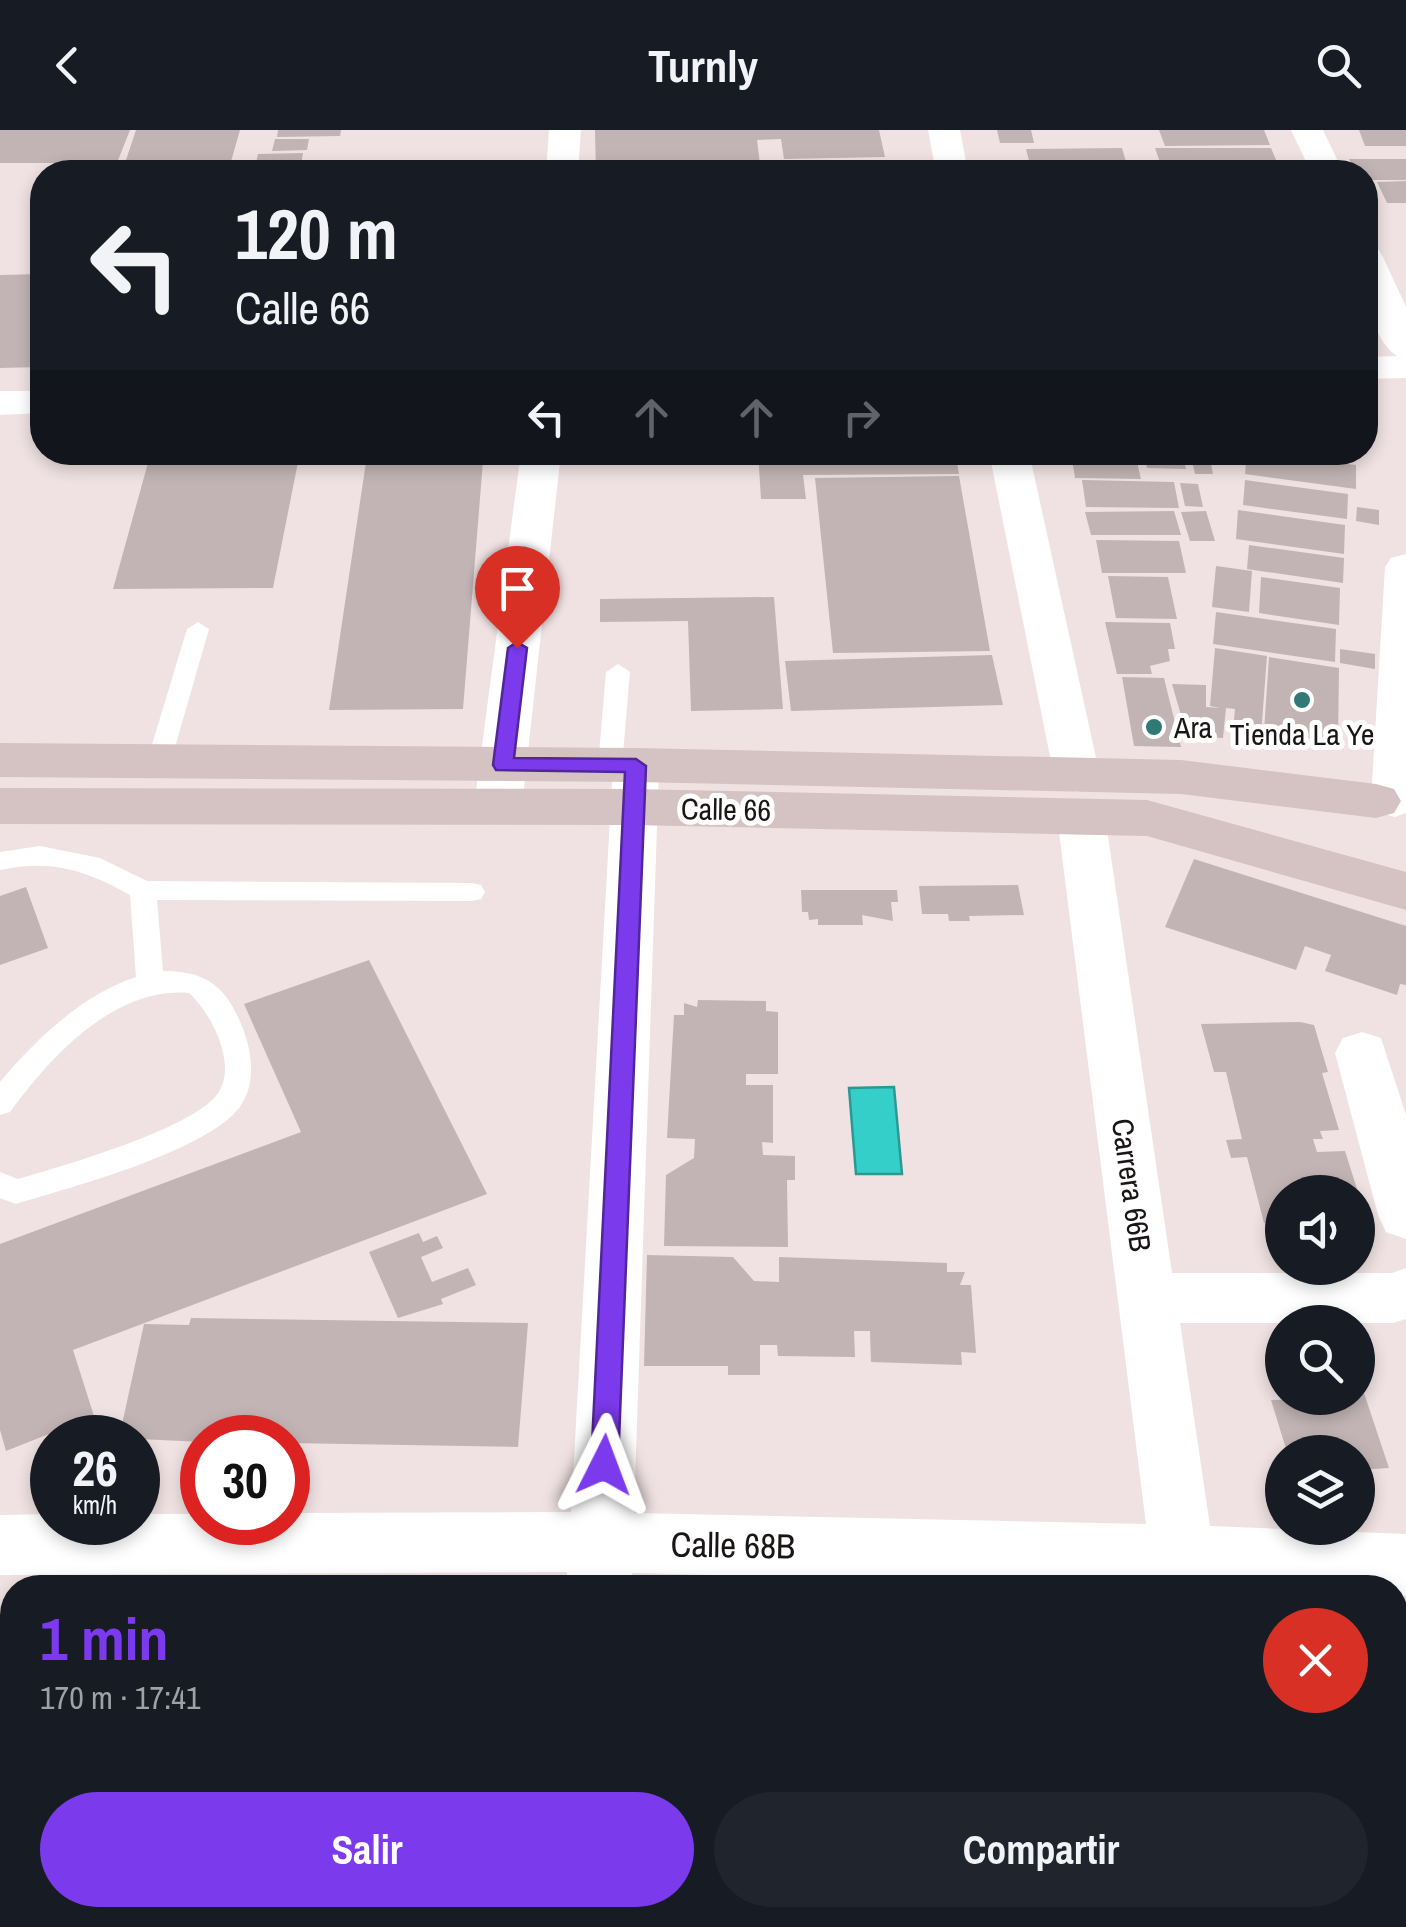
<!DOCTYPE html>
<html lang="es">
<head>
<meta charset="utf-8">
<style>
	body { margin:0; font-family:"Archivo Narrow",sans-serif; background:#20242c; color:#f1f3f6; height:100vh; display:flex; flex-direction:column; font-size:38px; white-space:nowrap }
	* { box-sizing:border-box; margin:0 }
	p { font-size:32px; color:#9ea1a6 }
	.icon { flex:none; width:55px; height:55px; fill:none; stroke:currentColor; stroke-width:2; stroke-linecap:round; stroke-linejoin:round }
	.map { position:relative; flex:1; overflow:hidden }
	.panel { position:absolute; left:0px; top:1445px; width:1408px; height:352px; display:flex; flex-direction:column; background:#171b24; border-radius:40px 40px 0 0; box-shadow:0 5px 15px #0003 }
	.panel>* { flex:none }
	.banner { position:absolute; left:30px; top:30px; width:1348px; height:305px; border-radius:40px; box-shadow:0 5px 15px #0003; background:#171b24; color:#f1f3f6; overflow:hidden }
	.fabs { position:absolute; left:1265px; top:1045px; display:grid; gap:20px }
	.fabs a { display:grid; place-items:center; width:110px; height:110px; border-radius:50%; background:#171b24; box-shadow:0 5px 15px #0003; font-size:50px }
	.speed { position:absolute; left:30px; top:1285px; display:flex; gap:20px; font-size:50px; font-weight:700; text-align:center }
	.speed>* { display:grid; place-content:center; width:130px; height:130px; border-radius:50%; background:#171b24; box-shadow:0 5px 15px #0003; line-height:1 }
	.speed small { font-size:25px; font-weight:400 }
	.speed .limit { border:15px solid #d22; background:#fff; color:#111 }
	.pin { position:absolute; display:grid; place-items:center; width:85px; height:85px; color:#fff; margin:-102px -42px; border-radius:50% 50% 50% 0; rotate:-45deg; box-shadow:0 0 10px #0007 }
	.pin .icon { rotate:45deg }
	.me { position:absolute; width:110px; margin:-55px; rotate:3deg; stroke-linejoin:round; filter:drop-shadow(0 0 8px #0008) }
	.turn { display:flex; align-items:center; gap:35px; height:210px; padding:0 40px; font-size:45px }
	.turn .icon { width:130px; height:130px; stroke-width:2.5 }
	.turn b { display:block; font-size:70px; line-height:85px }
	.lanes { display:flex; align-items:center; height:95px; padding:0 40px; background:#0003; justify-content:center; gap:50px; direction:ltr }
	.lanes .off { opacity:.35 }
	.round { display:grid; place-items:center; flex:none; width:105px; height:105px; border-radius:52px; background:#20242c }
	.overview { display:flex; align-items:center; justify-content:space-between; height:170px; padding:0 40px }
	h1 { font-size:60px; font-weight:700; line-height:75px; color:#7c3aed }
	.button { display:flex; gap:20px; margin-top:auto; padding:20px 40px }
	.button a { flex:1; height:115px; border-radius:60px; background:#7c3aed; color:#fff; font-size:40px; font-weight:700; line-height:115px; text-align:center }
	.button a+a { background:#20242c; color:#f1f3f6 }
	header { display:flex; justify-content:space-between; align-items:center; height:130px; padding:0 40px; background:#171b24; font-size:45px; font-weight:700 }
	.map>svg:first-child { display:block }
	.water { fill:#33cfc8; stroke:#2c9893; stroke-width:2.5 }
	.building { fill:#c2b4b4 }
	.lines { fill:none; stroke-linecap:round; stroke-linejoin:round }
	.lane { fill:#fff; fill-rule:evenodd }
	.street { fill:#fff; fill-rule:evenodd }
	.secondary { fill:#d5c2c2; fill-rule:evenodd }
	.route { fill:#7c3aed; stroke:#51269a; stroke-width:2.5 }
	.poi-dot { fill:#307976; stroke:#fff; stroke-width:4 }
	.labels { text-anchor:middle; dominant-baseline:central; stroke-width:10; stroke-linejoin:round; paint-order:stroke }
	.poi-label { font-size:30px; fill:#1b1616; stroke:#fff; text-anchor:start }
	.street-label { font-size:30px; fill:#1b1616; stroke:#fff }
	.near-street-label { font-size:35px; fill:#1b1616; stroke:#fff }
</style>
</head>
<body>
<header><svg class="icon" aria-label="back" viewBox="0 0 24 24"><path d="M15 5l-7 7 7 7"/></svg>Turnly<svg class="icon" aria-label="search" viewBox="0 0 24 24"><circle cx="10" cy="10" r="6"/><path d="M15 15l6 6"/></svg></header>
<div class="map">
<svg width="1406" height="1797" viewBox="0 0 1406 1797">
	<rect width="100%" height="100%" fill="#f0e2e2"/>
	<path class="water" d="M894 957 902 1044H856L849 958Z"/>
	<path class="building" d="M0 0H130L117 33H0Z
		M136 0H240L228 42H122Z
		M278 0H341L340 6 277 7Z
		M595 0H879L885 27 784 29 781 9 757 10 761 42H596Z
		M997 0H1031L1034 13H1000Z
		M1159 0H1264L1270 15 1165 16Z
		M1359 0H1406V16H1365Z
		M275 9H309L307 20 272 21Z
		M1122 18 1129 42H1032L1026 19Z
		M1155 18H1271L1279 37 1162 38Z
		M303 23 300 42H254L258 24Z
		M1349 29H1406V50H1365V42H1355Z
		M882 34 883 42H769L768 36Z
		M1406 51V73H1387L1377 52Z
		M42 144V237L0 238V145Z
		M151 322H300L273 458 113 459Z
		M758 322H955L959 344 803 345 806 369H761Z
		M1071 322H1118L1120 332H1137L1141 349 1075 348Z
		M1143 322H1182L1186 339 1147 338Z
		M1190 322H1237L1239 330 1210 329 1213 344H1195Z
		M1247 322 1356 335V359L1245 344Z
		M483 331 463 579 329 580 366 332Z
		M959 346 990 521 833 523 815 348Z
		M1082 350 1174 352 1179 378 1086 377Z
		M1245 350 1348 364 1347 389 1243 375Z
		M1180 353 1198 354 1203 377 1185 376Z
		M1357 377 1379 380V395L1356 391Z
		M1238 380 1345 395 1344 424 1236 409Z
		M1174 381 1181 405H1091L1085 382Z
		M1206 381 1215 411H1190L1181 382Z
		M1096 410 1179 411 1186 443H1102Z
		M1249 415 1344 428 1343 453 1247 439Z
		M1216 436 1252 441 1249 482 1212 477Z
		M1108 446 1168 447 1177 489 1116 488Z
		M1261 447 1340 458 1339 495 1259 483Z
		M774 467 783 579 691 581 688 491 600 492V469Z
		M1216 482 1336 499 1335 532 1213 514Z
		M1105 492 1170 493 1175 519H1168L1170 531 1150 536 1152 544H1117Z
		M1215 518 1267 526 1261 605 1233 601 1235 579 1226 578 1223 608 1187 606 1172 554 1206 555V577L1220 578 1210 576Z
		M1340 519 1375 524V539L1340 533Z
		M992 525 1003 575 791 581 785 531Z
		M1269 527 1339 538 1338 613 1264 602Z
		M1122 547 1164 548 1181 617 1134 616Z
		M1194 729 1406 796V855L1400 854 1397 865 1325 841 1331 825 1305 816 1296 840 1165 797Z
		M1018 755 1024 785 969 786 970 791H949L948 784H922L919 756Z
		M26 757 48 818 0 835V766Z
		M801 760H897L898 772H891L893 791 862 785 863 795H818V789L809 790 808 782H802Z
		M369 830 487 1064 73 1220 94 1286 6 1321 0 1300V1114L301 1002 244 874Z
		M698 870 766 871V881L778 882V944H746V955H773V1013L762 1012 763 1025 795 1026V1050H787L788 1117 664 1116 666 1045 694 1028 695 1009 667 1008 674 885H684V873L697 877Z
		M1300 892 1314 895 1328 942 1322 943 1339 1000 1320 1001 1323 1009H1313L1317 1022 1345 1021 1358 1062H1282V1093H1264L1247 1027 1231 1028 1226 1010 1242 1009 1226 942H1214L1201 894Z
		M419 1103 423 1112 437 1106 443 1118 421 1127 432 1152 468 1138 476 1155 441 1169 443 1174 398 1188 369 1122Z
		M647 1125 733 1127 754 1151 779 1152V1127L947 1133V1142H965L960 1155H971L976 1223 961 1222 962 1235 871 1232 870 1201H854L855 1227 778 1226 777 1215H760V1245H728V1236H644Z
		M191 1188 528 1193 518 1317 288 1313V1308H202V1312L119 1308 144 1194 189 1195Z
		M1364 1263 1389 1338 1358 1340V1322H1287L1271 1270 1358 1268V1264Z
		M0 1501H12V1668L8 1686 0 1685Z
		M1395 1528 1406 1529V1689H1395Z
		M1395 1731 1406 1797H1340L1338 1785H1395Z
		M0 1776 12 1777V1785H89L183 1797H0Z
		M685 1785H862L863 1797H685Z
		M884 1785H950V1797H885Z
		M962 1785H1023L1024 1797H963Z
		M1034 1785H1106L1107 1797H1035Z
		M1116 1785H1181L1183 1797H1117Z
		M1192 1785H1257L1258 1797H1194Z
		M1266 1785H1328L1330 1797H1268Z"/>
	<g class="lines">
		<path class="lane" d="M198 492 209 499 171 631 159 639 150 637 147 631 187 499Z
			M618 534 630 542 622 636 610 644 598 636 606 542Z
			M40 716 100 728 147 751 472 753 481 755 485 762 481 769 472 771 157 770 163 841C197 841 220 850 236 883 250 910 260 951 239 978 204 1022 72 1057 16 1074L0 1068V1042L18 1049C59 1037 201 997 220 960 236 930 210 882 189 863 115 856 50 927 10 982L0 985V952C36 909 82 865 136 847L130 765C86 740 50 729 0 740V722Z"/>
		<path class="street" d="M549 0H581L578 42H546Z
			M928 0H960L968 42H936Z
			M1291 0H1323L1343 42H1311Z
			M1365 116 1378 119 1383 127 1406 177V248L1365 249V227L1397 226C1366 204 1365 151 1365 116Z
			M0 261H42V283L0 285Z
			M521 322H561L522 676 515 688 498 693 481 688 474 676Z
			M989 322H1029L1100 646 1094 658 1077 662 1060 658 1054 646Z
			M1406 424V683L1395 687 1378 682 1371 670 1385 437 1391 428Z
			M636 619 652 624 659 635 634 1383 1146 1394 1057 686 1064 674 1081 669 1098 674 1105 686 1172 1143H1392L1406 1138V1189L1393 1193H1180L1210 1396 1406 1404V1466L1395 1465V1458H1227L632 1443 631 1458H567V1442L0 1445V1385L52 1384V1392H138V1384H202V1392H288V1383L571 1382 613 635 620 624Z
			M1362 902 1381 908 1406 985V1109L1386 1102 1378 1085 1335 923 1343 908Z
			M546 1785H618V1797H546Z"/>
		<path class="secondary" d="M0 613 636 618 1181 630 1376 654 1394 659 1401 671 1394 683 1376 688 1181 664 636 652 0 647Z
			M0 658 633 659 1147 670 1406 742V780L1147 706 633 695 0 694Z"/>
	</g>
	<path class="route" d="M517 512 527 518 514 628 636 629 646 636 618 1335 614 1344 604 1347 595 1344 591 1335 625 642 496 640 493 635 508 518Z"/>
	<g class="poi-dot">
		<circle cx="1302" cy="570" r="10"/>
		<circle cx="1154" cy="597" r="10"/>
	</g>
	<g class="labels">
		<g class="poi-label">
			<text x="1174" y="597">Ara</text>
			<text x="1302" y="604" text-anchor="middle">Tienda La Ye</text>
		</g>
		<g class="street-label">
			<text transform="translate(726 679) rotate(1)">Calle 66</text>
			<text transform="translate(1132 1055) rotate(82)">Carrera 66B</text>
		</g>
		<g class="near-street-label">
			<text transform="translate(733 1415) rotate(1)">Calle 68B</text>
		</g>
	</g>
</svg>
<div class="fabs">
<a><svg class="icon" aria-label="sound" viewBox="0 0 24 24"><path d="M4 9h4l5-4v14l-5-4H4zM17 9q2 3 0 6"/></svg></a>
<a><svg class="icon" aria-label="search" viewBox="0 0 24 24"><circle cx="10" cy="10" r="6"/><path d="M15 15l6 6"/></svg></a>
<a><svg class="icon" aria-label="layers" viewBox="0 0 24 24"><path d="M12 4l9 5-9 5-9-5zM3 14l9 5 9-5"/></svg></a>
</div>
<div class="speed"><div>26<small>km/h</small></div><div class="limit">30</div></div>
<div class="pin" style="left:517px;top:518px;background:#d93025"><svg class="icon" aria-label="arrive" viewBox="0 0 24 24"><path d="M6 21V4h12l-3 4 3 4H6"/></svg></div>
<svg class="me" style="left:604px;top:1335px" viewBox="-20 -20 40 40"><path d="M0-17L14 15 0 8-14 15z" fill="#7c3aed" stroke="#fff" stroke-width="4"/></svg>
<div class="banner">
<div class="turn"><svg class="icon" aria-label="left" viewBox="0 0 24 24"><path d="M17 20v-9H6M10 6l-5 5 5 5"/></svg><div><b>120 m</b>Calle 66</div></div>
<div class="lanes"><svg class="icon" aria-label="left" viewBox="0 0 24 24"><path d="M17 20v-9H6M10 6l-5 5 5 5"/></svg><svg class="icon off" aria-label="ahead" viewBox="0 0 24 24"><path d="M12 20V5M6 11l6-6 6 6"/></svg><svg class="icon off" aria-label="ahead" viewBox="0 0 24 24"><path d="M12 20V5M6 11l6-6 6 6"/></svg><svg class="icon off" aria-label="right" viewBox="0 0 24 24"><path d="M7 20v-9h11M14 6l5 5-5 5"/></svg></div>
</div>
<section class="panel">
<div class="overview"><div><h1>1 min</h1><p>170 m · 17:41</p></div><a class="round" style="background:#d93025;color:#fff"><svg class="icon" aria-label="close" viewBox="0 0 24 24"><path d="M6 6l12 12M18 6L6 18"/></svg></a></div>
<div class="button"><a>Salir</a><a>Compartir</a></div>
</section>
</div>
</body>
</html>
